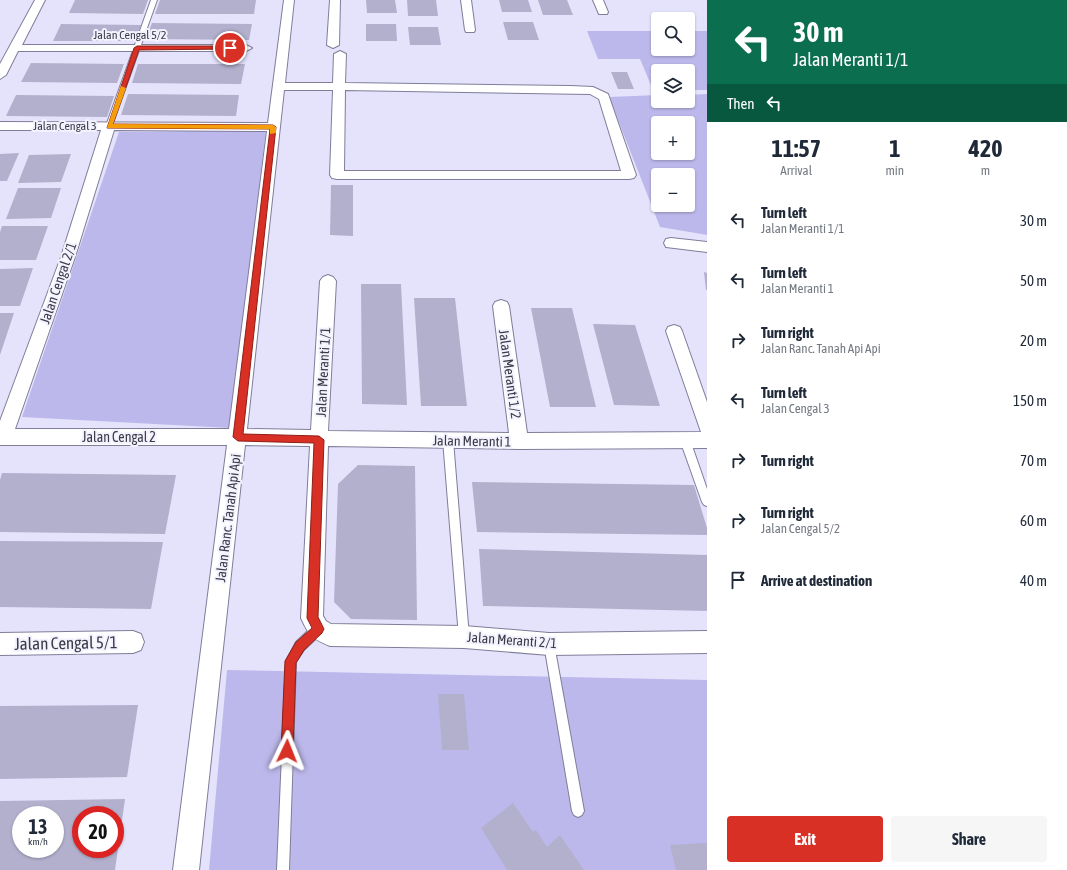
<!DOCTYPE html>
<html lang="en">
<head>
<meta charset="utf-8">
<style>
	body { margin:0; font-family:"Asap Condensed",sans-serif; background:#f6f6f7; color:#1f2937; height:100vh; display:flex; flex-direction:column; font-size:15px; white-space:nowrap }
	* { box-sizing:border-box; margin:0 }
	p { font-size:13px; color:#747a83 }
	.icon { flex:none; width:22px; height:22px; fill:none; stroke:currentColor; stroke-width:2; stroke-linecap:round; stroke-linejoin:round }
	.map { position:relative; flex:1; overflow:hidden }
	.side { display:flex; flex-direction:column; background:#fff; width:360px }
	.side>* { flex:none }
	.hud { background:#0b6e4f; color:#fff; overflow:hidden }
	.buttons { position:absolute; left:651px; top:12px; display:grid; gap:8px }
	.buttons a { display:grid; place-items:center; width:44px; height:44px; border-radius:4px; background:#fff; box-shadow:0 1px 3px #0004; font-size:20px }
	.speed { position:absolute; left:12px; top:806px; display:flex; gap:8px; font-size:20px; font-weight:700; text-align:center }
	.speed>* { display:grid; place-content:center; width:52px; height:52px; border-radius:50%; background:#fff; box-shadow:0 1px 3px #0004; line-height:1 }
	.speed small { font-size:10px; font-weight:400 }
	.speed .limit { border:6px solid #d22; background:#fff; color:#111 }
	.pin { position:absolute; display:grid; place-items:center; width:34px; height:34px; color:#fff; margin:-17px; border:2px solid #fff; border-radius:50%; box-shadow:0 1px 4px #0007 }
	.me { position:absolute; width:44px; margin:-22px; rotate:2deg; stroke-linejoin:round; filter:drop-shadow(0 0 3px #0008) }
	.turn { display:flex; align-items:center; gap:14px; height:84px; padding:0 20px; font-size:18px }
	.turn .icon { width:52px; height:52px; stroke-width:2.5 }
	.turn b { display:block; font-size:28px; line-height:34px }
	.then { display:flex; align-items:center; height:38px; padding:0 20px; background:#0003; gap:8px; font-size:15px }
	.eta { display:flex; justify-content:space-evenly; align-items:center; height:68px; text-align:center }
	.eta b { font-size:24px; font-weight:700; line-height:28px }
	.action { display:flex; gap:8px; margin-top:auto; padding:8px 20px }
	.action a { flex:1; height:46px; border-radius:4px; background:#d93025; color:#fff; font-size:16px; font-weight:700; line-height:46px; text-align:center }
	.action a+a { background:#f6f6f7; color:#1f2937 }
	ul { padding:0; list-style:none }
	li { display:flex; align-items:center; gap:12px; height:60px; padding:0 20px }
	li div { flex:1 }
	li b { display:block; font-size:15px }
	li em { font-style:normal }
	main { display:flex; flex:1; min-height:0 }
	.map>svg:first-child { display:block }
	.green { fill:#bdb8eb; fill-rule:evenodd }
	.building { fill:#b2b0cd; fill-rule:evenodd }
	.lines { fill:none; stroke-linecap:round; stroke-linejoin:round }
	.lane-casing { stroke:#7f7d98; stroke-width:2 }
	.street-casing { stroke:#7f7d98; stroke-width:2 }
	.lane { fill:#fff; fill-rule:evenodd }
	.street { fill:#fff; fill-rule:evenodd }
	.route { fill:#d93025; stroke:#8d1f18 }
	.slow { fill:#f59e0b }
	.labels { text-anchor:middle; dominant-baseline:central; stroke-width:4; stroke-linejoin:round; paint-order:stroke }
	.far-street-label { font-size:12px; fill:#3b3a46; stroke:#f3f2ff }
	.street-label { font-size:14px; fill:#3b3a46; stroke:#f3f2ff }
	.near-street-label { font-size:17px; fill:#3b3a46; stroke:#f3f2ff }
</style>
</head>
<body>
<main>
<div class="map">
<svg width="707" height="870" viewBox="0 0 707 870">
	<rect width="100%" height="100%" fill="#e5e3fc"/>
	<path class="green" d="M587 31H658V49H688V31H707V90H688V71H658V90H653L640 59H598Z
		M707 94V235L660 227 609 97 658 95V101H688V95ZM658 123H688V153H658ZM658 175H688V205H658Z
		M266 130 230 428 22 417 119 132Z
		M227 670 707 680V870H209Z"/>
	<path class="building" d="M75 0H148L143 14 69 13Z
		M160 0H256L254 14H155Z
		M366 0H395L397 13H367Z
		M407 0H436L438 16H408Z
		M499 0H528L532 12H502Z
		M538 0H567L573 15H543Z
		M503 22H533L539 40H508Z
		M152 23 252 24 249 40 146 39Z
		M61 24 141 25 135 41H53Z
		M366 24H396L397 41H366Z
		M408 27H438L441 45H410Z
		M31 63 124 64 117 83 21 82Z
		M138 64H245L241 84 132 83Z
		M611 72H627L634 89H618Z
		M128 94 239 95 236 116 121 115Z
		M16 95 114 96 107 117 6 116Z
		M19 153 7 181H0V154Z
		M71 154 61 182 18 183 29 155Z
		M331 185H353V236L330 235Z
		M18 188H61L51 218 6 219Z
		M2 226H48L36 260H0V232Z
		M33 268 20 306H0V269Z
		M704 272 707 273V290H706Z
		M361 284H401L407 405 362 404Z
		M414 298H455L467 406H421Z
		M531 308H572L596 407H550Z
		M0 313H14L0 355Z
		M593 324 635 325 660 406 614 405Z
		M358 465 415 466 417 620 351 619 334 602 338 484Z
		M2 473 176 475 165 534 0 532V480Z
		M472 482 694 485 707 528V535L477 532Z
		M0 541 163 542 151 609 0 607Z
		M479 549 707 555V611L483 606Z
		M438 694H464L469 750H442Z
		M138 705 127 777 0 779V706Z
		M125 799 115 870H0V801ZM21 815H55V849H21ZM81 815H115V849H81Z
		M513 803 533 832 536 830 547 847 560 835 584 870H507L481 828Z
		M707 843V870H676L670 845Z"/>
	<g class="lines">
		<g class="lane-casing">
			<path id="lane" d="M151 0H157L112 126 107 127 106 126Z
				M448 436 451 437 453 440 469 637 468 641 464 642 460 641 459 637 443 440 445 437Z
				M685 436 688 437 690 440 707 489V506L704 505 702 502 680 440 682 437Z
				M318 624 322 625 323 629 322 633 304 650 296 662 289 870H277L286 661 296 642 314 625Z
				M549 639 553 640 554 644 584 811 582 815 578 817 574 815 572 811 544 644 545 640Z"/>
		</g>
		<g class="street-casing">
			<path id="street" d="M35 0H45L22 45H246L252 48 246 51H18L6 75 0 79V64Z
				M284 0H294L285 83H333L334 54 340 51 346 54 345 83 571 86 593 87 608 94 636 175 634 178 629 179H337L332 178 330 175 333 90H284L247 429 311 430 320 281 323 277 328 275 333 277 336 281 328 431 509 433 493 306 495 302 501 300 507 302 509 306 527 433 701 432 666 331 668 327 674 325 680 327 682 331 707 402V448L519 449 328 446 323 616 326 621 331 624 464 626 549 633 707 631V653L549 655 464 648 330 646C313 639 309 636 301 618L310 446 245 445 199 870H173L227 445H0V421L61 257 101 130H0V122L268 123ZM345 90 590 94 599 99 621 171H344ZM114 130 267 131 229 429H15L75 257Z
				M330 0H340L339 45 333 48 327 45Z
				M461 0H471L475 30 474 32H466L465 30Z
				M593 0H603L608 12 607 14H599Z
				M671 238 707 242V252L666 247 664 243 666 239Z
				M133 631 141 634 144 642 141 650 133 653 0 655V633Z"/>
		</g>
		<use href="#lane" class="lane"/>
		<use href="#street" class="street"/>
	</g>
	<path class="route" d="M137 46H230L233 48 230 49 139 50 113 124 273 125 276 127 243 434 319 436 324 440 318 617 324 629 322 633 304 650 296 663 293 751 292 755 287 757 283 755 281 751 285 661 296 642 312 628 307 618 314 443 238 441 233 437 270 129 107 128 134 48Z"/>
	<path class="slow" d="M121 86 126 88 113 124 273 125 276 127V133L270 134V129L107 128Z"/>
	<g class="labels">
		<g class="far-street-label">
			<text x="130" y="35">Jalan Cengal 5/2</text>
			<text x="65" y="126">Jalan Cengal 3</text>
		</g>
		<g class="street-label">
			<text transform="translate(58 283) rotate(-71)">Jalan Cengal 2/1</text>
			<text transform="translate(323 372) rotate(-87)">Jalan Meranti 1/1</text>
			<text transform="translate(510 374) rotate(82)">Jalan Meranti 1/2</text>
			<text x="119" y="437">Jalan Cengal 2</text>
			<text transform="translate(472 441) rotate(1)">Jalan Meranti 1</text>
			<text transform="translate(228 518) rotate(-83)">Jalan Ranc. Tanah Api Api</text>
			<text transform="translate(512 640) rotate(4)">Jalan Meranti 2/1</text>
		</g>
		<g class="near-street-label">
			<text transform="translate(66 643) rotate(-1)">Jalan Cengal 5/1</text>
		</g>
	</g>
</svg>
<div class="buttons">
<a><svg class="icon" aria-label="search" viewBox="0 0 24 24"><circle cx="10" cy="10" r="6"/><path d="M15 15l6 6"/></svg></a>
<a><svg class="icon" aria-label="layers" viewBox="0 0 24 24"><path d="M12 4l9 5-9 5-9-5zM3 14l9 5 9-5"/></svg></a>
<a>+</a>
<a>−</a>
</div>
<div class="speed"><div>13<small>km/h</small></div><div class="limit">20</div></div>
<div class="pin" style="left:230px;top:48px;background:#d93025"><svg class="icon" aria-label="arrive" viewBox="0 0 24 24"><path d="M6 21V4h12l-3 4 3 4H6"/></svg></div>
<svg class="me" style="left:287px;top:751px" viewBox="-20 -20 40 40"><path d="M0-17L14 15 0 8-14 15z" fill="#d93025" stroke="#fff" stroke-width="4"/></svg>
</div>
<section class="side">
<div class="hud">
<div class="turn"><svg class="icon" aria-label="left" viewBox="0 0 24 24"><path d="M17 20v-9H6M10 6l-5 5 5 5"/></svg><div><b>30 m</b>Jalan Meranti 1/1</div></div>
<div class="then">Then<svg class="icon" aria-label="left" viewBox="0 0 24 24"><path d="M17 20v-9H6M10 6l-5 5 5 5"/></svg></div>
</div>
<div class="eta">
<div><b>11:57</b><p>Arrival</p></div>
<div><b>1</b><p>min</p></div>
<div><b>420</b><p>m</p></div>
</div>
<ul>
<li><svg class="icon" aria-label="left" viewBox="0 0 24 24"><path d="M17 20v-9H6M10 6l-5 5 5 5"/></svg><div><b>Turn left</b><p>Jalan Meranti 1/1</p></div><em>30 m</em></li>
<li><svg class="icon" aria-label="left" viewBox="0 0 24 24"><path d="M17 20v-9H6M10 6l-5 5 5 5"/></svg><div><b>Turn left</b><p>Jalan Meranti 1</p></div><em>50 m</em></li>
<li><svg class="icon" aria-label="right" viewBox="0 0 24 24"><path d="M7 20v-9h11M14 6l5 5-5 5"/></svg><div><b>Turn right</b><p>Jalan Ranc. Tanah Api Api</p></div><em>20 m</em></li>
<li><svg class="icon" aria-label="left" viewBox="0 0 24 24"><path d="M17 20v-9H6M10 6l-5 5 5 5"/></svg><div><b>Turn left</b><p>Jalan Cengal 3</p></div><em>150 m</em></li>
<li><svg class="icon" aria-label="right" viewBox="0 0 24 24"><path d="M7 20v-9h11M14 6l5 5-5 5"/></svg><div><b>Turn right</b></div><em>70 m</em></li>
<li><svg class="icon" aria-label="right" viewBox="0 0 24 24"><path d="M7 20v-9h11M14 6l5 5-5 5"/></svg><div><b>Turn right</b><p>Jalan Cengal 5/2</p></div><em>60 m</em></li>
<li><svg class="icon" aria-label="arrive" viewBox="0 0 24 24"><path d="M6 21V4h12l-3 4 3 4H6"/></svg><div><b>Arrive at destination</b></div><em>40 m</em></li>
</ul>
<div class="action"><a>Exit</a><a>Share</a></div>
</section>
</main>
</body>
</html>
